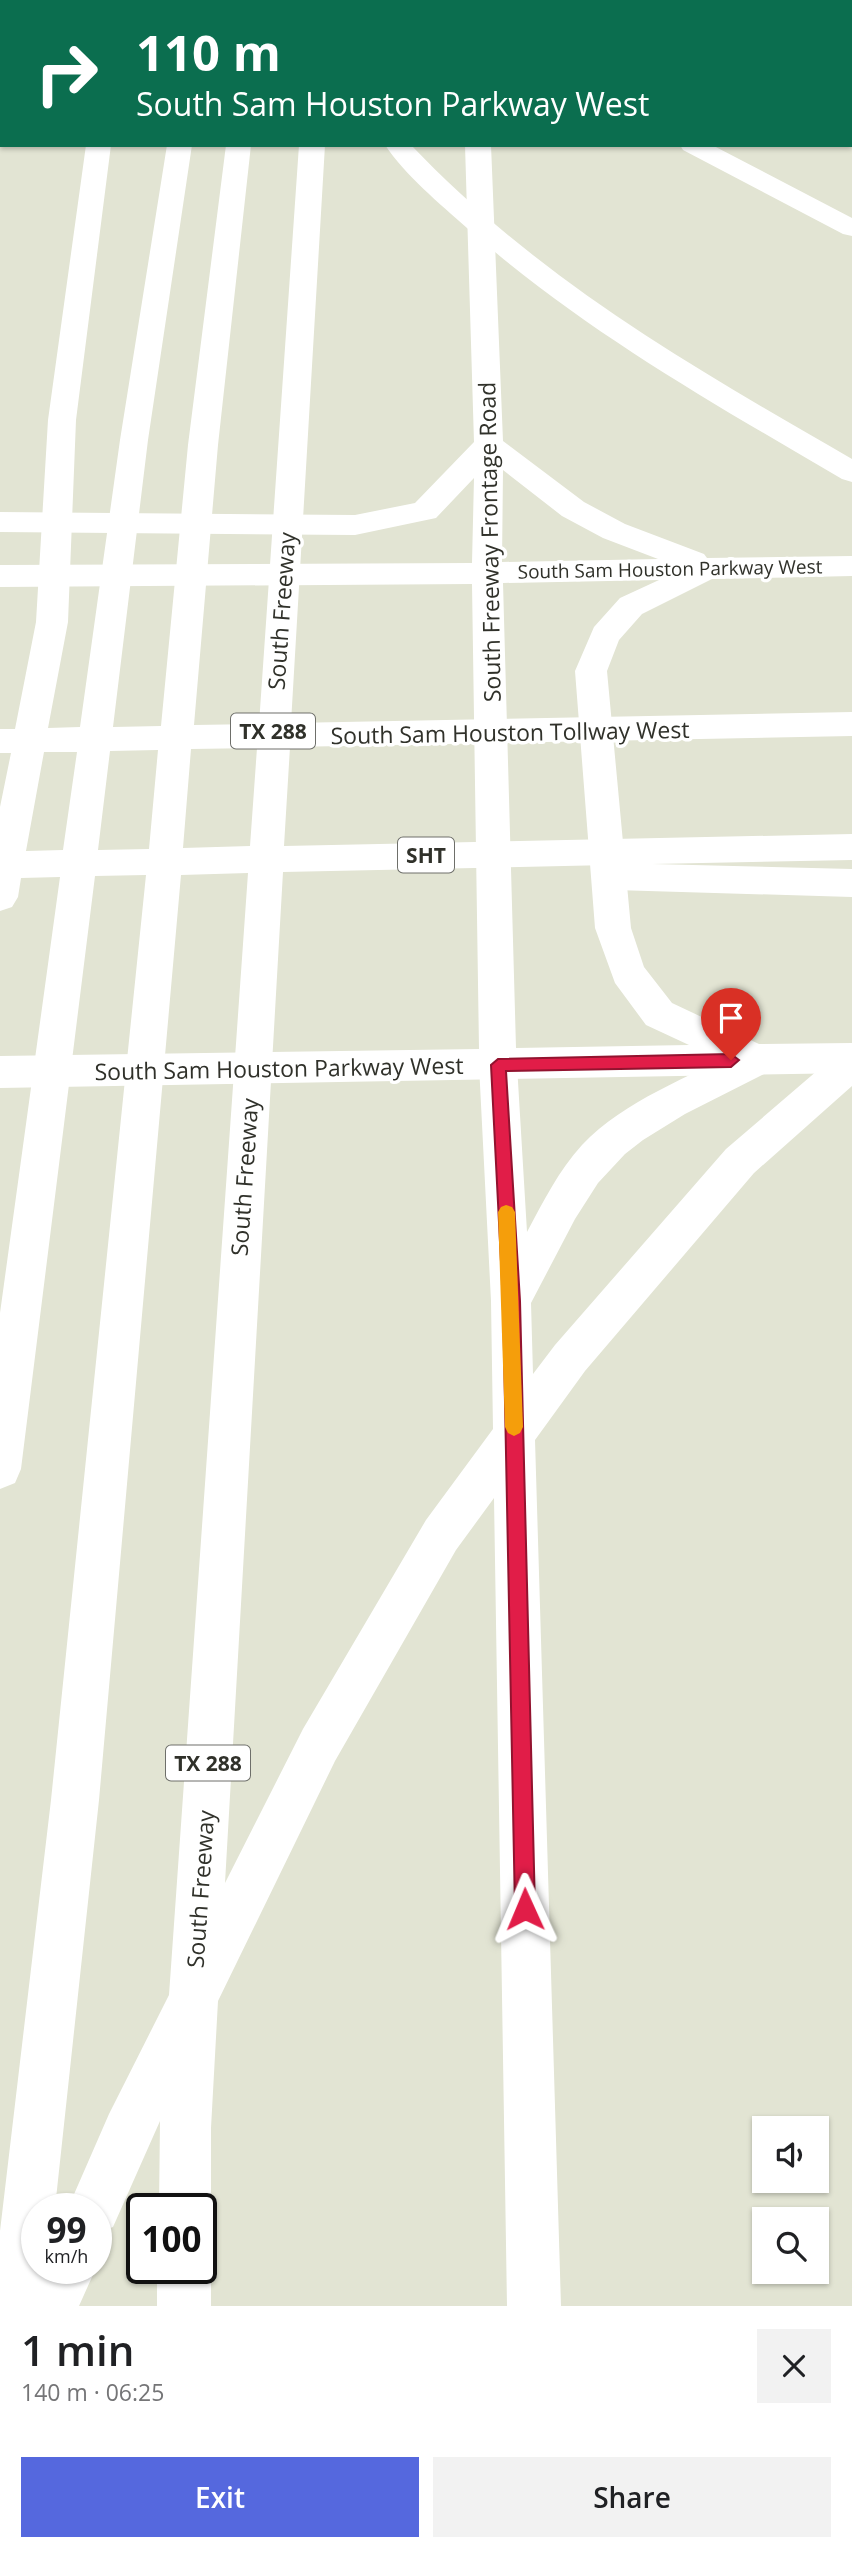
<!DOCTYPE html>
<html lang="en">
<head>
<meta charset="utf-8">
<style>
	body { margin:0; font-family:"Open Sans",sans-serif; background:#f2f2f2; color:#202124; height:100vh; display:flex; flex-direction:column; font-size:26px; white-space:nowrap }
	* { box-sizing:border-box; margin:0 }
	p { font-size:23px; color:#757577 }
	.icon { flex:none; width:38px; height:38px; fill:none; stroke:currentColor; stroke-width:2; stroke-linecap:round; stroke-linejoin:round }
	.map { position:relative; height:2306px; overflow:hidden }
	.panel { display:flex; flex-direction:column; background:#fff; flex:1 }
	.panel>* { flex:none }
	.guide { position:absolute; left:0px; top:0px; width:852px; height:147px; box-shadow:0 2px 5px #0004; background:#0b6e4f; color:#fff; overflow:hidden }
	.tools { position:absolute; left:752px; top:2116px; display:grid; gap:14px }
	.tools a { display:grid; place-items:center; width:77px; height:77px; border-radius:0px; background:#fff; box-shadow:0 2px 5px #0004; font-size:35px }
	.speed { position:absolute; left:21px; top:2193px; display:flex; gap:14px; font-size:35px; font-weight:700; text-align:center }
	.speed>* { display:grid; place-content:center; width:91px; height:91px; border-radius:50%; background:#fff; box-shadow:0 2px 5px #0004; line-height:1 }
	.speed small { font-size:18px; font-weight:400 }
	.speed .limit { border:4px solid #111; border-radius:10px; background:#fff; color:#111 }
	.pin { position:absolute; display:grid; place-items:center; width:60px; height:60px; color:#fff; margin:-72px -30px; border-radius:50% 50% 50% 0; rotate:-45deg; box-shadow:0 0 7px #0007 }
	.pin .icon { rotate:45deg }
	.me { position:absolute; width:77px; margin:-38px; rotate:359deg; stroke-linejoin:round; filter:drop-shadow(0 0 5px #0008) }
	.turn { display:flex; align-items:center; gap:24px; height:147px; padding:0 21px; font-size:32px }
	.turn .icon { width:91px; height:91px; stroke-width:2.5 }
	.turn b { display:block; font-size:49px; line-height:60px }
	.round { display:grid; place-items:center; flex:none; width:74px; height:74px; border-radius:0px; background:#f2f2f2 }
	.headline { display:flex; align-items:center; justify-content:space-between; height:119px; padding:0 21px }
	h1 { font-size:42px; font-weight:600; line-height:52px }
	.button { display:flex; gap:14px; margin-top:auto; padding:14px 21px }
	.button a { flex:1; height:80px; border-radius:0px; background:#5568de; color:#fff; font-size:28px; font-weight:600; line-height:80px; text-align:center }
	.button a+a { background:#f2f2f2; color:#202124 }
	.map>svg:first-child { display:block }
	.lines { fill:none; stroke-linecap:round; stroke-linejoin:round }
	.major { fill:#fff; fill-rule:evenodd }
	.highway { fill:#fff; fill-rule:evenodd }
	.route { fill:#e11d48; stroke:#92132f; stroke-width:2 }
	.slow { fill:#f59e0b }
	.labels { text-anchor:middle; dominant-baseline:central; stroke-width:7; stroke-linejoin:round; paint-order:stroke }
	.far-street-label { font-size:19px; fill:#30312a; stroke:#fff }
	.shield { fill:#fff; stroke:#6e6f6a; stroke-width:2 }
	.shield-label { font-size:21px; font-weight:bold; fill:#30312a }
	.street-label { font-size:23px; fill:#30312a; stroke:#fff }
</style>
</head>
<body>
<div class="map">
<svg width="852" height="2306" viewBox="0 0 852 2306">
	<rect width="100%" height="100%" fill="#e2e4d3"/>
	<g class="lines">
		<path class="major" d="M466 0H490V2H466Z
			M465 145H491L503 441 584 502 625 524 704 554 707 558 852 556V576L712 579 642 614 619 640 607 671 631 928 644 967 672 1003 759 1044 852 1043V1073L0 1088V1056L479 1049 472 584 0 587V565L472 563 474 478 436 518 355 535 0 532V512L355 515 415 503 474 442ZM503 470 562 516 603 538 658 559 502 562ZM659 580 620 598 594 627 575 671 595 928 615 983 646 1025 689 1045 516 1048 503 583Z"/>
		<path class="highway" d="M100 0H124L99 2Z
			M191 0H215V2H191Z
			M243 0H267V2H243Z
			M273 0H297V2H274Z
			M314 0H338L313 2Z
			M481 0H505L506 2H483Z
			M0 95H2L0 110Z
			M86 145H111L76 420 68 622 48 728 80 727 120 440 167 145H192L148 440 113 727 161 726 188 445 226 145H251L218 445 194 725 259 724 299 145H325L291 723 852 712V736L290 747 284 846 852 834V860L652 864 852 869V897L615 890 603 887 598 877 603 867 609 865 283 872 225 1883 303 1729 426 1520 493 1429 491 1301 479 1065 485 1054 498 1049 511 1054 517 1065 527 1232C543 1202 559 1170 582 1145 625 1100 689 1077 744 1049L757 1045 770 1049 776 1060 770 1071 685 1114 643 1140 625 1154 598 1183 575 1219 531 1303 533 1374 555 1345 726 1149 839 1052 852 1048V1086L754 1173 585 1371 535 1440 561 2306H507L494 1498 456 1550 335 1761 218 2001 211 2128V2208L204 2227 201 2228V2208H159L160 2121 113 2227 96 2233V2208H68L109 2114 169 1995 248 873 181 875 99 1800 55 2208H37V2268H96L79 2306H0V2231L51 1800 146 875 95 876 21 1469 15 1483 0 1489V1313L60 877 21 878 18 897 12 907 0 911V807L11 753H0V729H15L36 622 48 420ZM257 748 250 846 183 848 191 749ZM158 750 149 849 98 850 110 751ZM44 752H77L63 850 26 851Z
			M385 145H411C541 281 691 366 852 459V482L842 479C711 402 581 329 467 228 439 203 406 176 385 145Z
			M680 145H712L852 218V236L843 234 683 150Z
			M201 2248 211 2268V2306H157V2268H201Z"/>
	</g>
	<path class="route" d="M731 1054 739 1060 731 1067 506 1071 520 1301 535 1909 532 1916 525 1919 518 1916 515 1909 503 1301 491 1065 498 1059Z"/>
	<path class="slow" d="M506 1205 512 1207 515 1212 523 1427 520 1433 514 1436 508 1433 505 1427 498 1212 501 1207Z"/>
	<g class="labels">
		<g class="far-street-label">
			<text transform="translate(670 569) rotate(-1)">South Sam Houston Parkway West</text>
		</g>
		<g class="shield">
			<rect x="231" y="713.5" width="84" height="35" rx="5"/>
			<rect x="398" y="837.5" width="56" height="35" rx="5"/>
			<rect x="166" y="1745.5" width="84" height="35" rx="5"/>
		</g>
		<g class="shield-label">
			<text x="273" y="731">TX 288</text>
			<text x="426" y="855">SHT</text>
			<text x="208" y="1763">TX 288</text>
		</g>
		<g class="street-label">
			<text transform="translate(489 542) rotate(-91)">South Freeway Frontage Road</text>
			<text transform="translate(281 611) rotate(-86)">South Freeway</text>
			<text transform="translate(510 732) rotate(-1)">South Sam Houston Tollway West</text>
			<text transform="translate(279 1068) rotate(-1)">South Sam Houston Parkway West</text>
			<text transform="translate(244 1177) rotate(-86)">South Freeway</text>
			<text transform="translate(200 1889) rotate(-86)">South Freeway</text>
		</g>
	</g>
</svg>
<div class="tools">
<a><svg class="icon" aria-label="sound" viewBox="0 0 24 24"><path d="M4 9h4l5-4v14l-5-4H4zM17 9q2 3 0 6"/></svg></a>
<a><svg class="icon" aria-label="search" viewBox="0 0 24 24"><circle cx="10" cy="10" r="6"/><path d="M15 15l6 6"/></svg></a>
</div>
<div class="speed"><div>99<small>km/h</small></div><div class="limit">100</div></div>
<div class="pin" style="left:731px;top:1060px;background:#d93025"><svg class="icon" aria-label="arrive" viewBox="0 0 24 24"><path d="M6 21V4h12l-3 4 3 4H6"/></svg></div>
<svg class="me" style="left:525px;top:1909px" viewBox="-20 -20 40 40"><path d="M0-17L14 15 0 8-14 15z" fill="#e11d48" stroke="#fff" stroke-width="4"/></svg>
<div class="guide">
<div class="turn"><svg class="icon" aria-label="right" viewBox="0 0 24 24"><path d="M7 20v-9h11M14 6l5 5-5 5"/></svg><div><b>110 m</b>South Sam Houston Parkway West</div></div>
</div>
</div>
<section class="panel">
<div class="headline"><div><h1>1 min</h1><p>140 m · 06:25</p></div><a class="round"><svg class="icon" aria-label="close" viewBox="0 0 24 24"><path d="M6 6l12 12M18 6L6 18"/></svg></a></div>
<div class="button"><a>Exit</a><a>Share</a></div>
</section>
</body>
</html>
